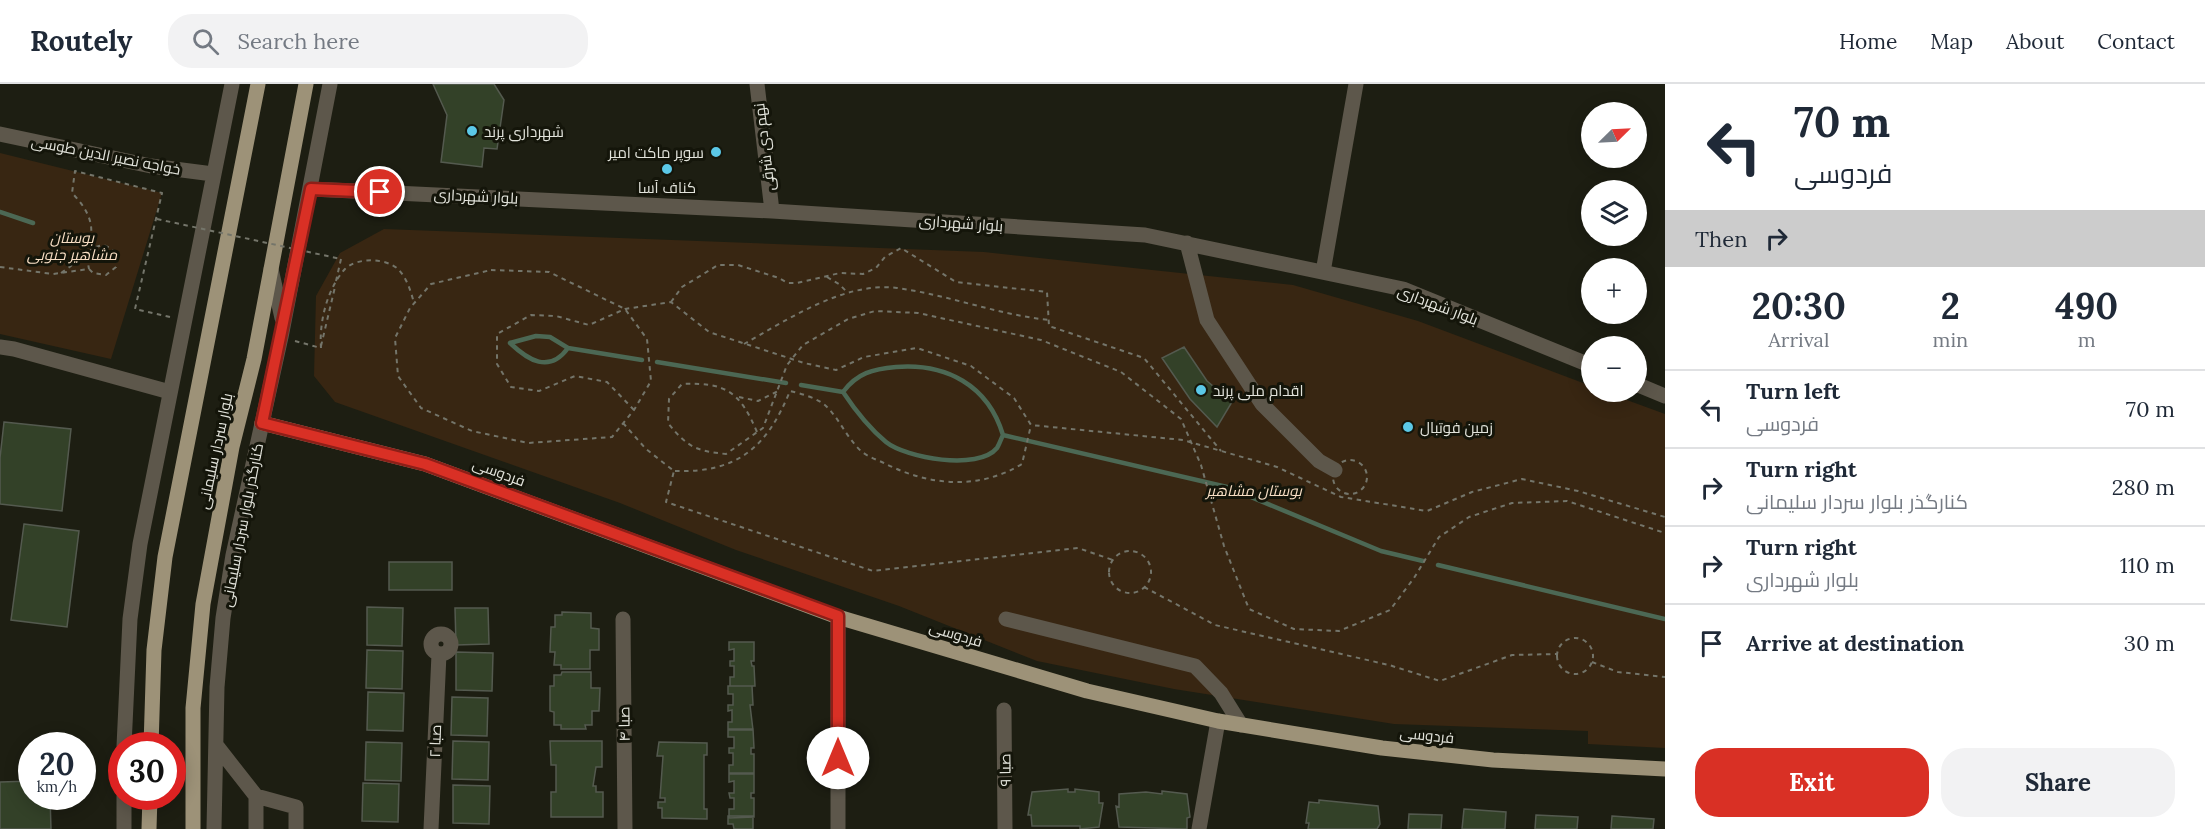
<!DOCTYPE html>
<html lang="en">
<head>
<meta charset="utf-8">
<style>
	body { margin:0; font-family:Lora,Cairo,serif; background:#f2f2f3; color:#1f2937; height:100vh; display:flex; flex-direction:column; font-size:22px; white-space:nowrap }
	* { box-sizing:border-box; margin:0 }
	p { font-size:20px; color:#747a83 }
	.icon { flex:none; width:33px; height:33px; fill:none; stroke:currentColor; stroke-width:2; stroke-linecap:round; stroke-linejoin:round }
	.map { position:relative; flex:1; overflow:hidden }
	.sheet { display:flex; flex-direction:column; background:#fff; width:540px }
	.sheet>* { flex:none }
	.top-card { background:#fff; color:#1f2937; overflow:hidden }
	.needle { width:39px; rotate:66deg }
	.controls { position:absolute; left:1581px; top:18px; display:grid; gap:12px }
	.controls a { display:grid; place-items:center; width:66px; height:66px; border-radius:50%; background:#fff; box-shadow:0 3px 15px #0003; font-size:30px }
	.speed { position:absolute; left:18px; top:648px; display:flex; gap:12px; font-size:30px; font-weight:700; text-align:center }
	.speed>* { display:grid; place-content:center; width:78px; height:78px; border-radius:50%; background:#fff; box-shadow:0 3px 15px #0003; line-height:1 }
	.speed small { font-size:15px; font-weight:400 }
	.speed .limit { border:9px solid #d22; background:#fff; color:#111 }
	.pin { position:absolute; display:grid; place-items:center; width:51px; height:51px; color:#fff; margin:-26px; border:3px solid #fff; border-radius:50%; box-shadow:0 2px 6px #0007 }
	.me { position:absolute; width:66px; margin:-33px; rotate:0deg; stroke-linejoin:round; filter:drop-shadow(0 0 4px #0008) }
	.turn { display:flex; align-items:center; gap:21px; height:126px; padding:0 30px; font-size:27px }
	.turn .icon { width:78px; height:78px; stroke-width:2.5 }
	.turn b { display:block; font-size:42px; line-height:51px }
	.then { display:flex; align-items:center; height:57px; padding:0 30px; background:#0003; gap:12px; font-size:22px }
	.eta { display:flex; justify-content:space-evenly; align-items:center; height:102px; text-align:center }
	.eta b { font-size:36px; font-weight:700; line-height:42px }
	.primary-button { display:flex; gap:12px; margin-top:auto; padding:12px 30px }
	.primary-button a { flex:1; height:69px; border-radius:24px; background:#d93025; color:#fff; font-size:24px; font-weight:700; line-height:69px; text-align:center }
	.primary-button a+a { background:#f2f2f3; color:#1f2937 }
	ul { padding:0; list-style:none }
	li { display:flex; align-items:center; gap:18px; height:78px; padding:0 30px; border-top:2px solid #e0e1e3 }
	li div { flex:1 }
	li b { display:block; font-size:22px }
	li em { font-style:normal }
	header { display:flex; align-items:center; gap:36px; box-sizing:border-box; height:84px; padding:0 30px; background:#fff; border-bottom:2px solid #e0e1e3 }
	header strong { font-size:28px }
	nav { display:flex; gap:33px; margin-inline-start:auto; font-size:21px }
	.search { width:420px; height:54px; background:#f2f2f3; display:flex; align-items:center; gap:15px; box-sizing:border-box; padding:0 21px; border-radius:24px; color:#747a83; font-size:22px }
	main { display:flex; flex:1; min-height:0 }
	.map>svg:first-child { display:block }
	.green { fill:#382612 }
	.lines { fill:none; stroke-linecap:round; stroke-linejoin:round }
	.stream { stroke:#4c6854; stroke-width:4.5 }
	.building { fill:#334128; stroke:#545a4f; stroke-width:1.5 }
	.path { stroke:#74756a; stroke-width:2; stroke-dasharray:4.5 4.5; stroke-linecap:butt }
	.minor { stroke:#5d574b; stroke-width:15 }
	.major { stroke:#9d9278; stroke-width:15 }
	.path-bridge { stroke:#74756a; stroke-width:2; stroke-dasharray:4.5 4.5; stroke-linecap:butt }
	.route-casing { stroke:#8d1f18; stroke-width:15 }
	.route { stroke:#d93025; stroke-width:10 }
	.poi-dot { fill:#5bc8e7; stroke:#14150a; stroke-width:2 }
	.labels { text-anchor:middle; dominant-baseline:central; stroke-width:6; stroke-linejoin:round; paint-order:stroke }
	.poi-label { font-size:15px; fill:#e3e4dc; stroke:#14150a; text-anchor:start }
	.street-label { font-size:15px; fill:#e3e4dc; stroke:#14150a }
	.park-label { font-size:15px; font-style:italic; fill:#f9dfc5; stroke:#14150a }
</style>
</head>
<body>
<header>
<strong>Routely</strong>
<div class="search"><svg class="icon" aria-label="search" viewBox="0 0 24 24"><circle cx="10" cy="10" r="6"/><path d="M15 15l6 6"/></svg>Search here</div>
<nav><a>Home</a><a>Map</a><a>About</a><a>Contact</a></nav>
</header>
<main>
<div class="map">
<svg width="1665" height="745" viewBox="0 0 1665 745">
	<rect width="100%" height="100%" fill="#1d1e12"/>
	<path class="green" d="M0 69 162 109 111 275 0 250Z
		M384 145 984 168 1293 201 1418 237 1591 302 1592 308H1605L1665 330V664L1588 660V647L1394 640 1174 605 1037 577 899 522 736 466 620 419 335 318 314 292 316 212 340 169Z"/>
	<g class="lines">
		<path class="stream" d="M0 128 33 139
			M510 259 536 252 550 253 568 264 642 276
			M510 259C528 276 549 290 568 264
			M657 278 786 299
			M801 301 843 308C855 326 869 344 886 358 906 374 978 387 997 364 999 361 1001 355 1003 351L1227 403 1381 467 1423 477
			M843 308C857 289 873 285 896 283 946 279 988 301 1003 351
			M1438 481 1665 535"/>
	</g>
	<path class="building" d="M433 0H494L504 16 497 65 484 64 482 83 441 78 447 31Z
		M1184 263 1207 297 1232 318 1217 343 1190 315 1162 274Z
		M4 338 71 345 62 427 0 420V374Z
		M24 440 79 447 67 543 11 536Z
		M389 478H452V506H389Z
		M367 523 403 524 402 562 367 561Z
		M455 524H488L489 560 456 561Z
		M562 528 591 529V544L599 545V566H590V585H561V581H554L555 568H550L551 543H555V531H562Z
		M729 558H754V577H751L752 582H754L755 602H730V593H734V582H730V577H734V565L729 566Z
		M367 566 403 567 402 605 366 604Z
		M456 568 493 569 492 607 456 606Z
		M562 588H591V604H600L599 627H592V641H585L586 645H561V641H554V628L550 627V602H554V591H561Z
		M728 602H752L753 621H750L753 646H728V638H732V626L728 627V621H733V610H728Z
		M368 608 404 609 403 647 367 646Z
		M452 613 488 614 487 652 451 651Z
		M728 645H753L754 664H751V670H754V689H729V681H733V669H729V664H734V653H728Z
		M453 657 489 658 488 696 452 695Z
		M550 657H602V683H596L593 702H596V708H603V733H551V708H556V681H551Z
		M366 658 402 659 401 697 365 696Z
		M659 658 707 659V671H704V725H707V735L662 734V724H658V718H665V714H660L663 672H657Z
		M729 690H754V709H751V714H754V733L729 734V725H734V714H730L729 709H734V697L729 698Z
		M32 697V712H50L51 745H0V698Z
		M363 699 399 700 398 738 362 737Z
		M453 701 490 702 489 740 453 739Z
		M1068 705V708H1075V705L1099 708V719H1103L1099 743 1080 745V742H1032L1031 731H1028L1032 708Z
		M1162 707 1187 710 1190 733 1187 734V745L1119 743 1116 722 1119 723V710L1146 708 1162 710Z
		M1319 716 1378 722 1380 740 1377 745H1308L1309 739H1306L1309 718 1319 719Z
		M1464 725 1506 728 1505 745H1462Z
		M1409 730 1442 731 1441 745H1408Z
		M1536 731 1578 733 1577 745H1535Z
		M728 732H753V745H734L733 740H728Z
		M1612 732 1654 735 1653 745H1611Z"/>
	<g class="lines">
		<path class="path" d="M0 183 53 190 89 185 93 189 106 191 116 183C118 172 114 164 103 161L92 164 87 174 89 185
			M491 186 549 188 625 225 647 255 651 297 634 326 612 353 528 359 472 347 421 324 398 292 395 254 410 224 431 200Z
			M61 189C96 166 102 139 72 109L75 87 162 109 135 225 170 233
			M827 193 839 200 848 209
			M336 197 341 175
			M671 218 682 203 718 181H738L779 194 788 199H797L840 189 863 190 876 184 885 173 901 164 956 198 1047 208 1049 242 1144 274 1221 367
			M295 257 321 264
			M744 260C787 236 845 197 897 204 949 211 998 231 1050 236
			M321 262 335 203
			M321 264C319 238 327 205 345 185 357 173 386 174 398 185 407 194 411 208 414 219
			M739 313 758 317 778 307
			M634 326 607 298 575 292 539 307 511 303 497 280V250L531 231 556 232 589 241 625 225 671 218 709 248 804 279 836 286 864 273 917 264 971 282 1014 314 1031 341 1183 356 1277 383 1341 413 1427 427 1472 408 1522 395 1578 407 1665 433
			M623 339 646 365 674 387 666 418 873 487 1078 464 1113 476
			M757 348C740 308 726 298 682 300L669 315 668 339C687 363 696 367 726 370L763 344 787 281 803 261 848 235 875 227 918 229 1041 256 1121 288 1181 335 1201 381 1224 462 1249 525 1294 545 1339 547 1390 526 1414 494 1439 453 1469 433 1512 419 1567 417 1665 449
			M1333 393a17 17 0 1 1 34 0a17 17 0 1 1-34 0Z
			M675 387C738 389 767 363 790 307 802 310 818 314 827 323 840 336 847 354 861 367 868 373 878 376 886 380 930 402 979 406 1022 380L1031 341
			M1109 488a21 21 0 1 1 42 0a21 21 0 1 1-42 0Z
			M1144 503 1215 541 1389 581 1440 597 1512 571 1558 570
			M1557 572a18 18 0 1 1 36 0a18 18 0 1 1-36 0Z
			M1592 578 1618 588 1665 593"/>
		<path class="minor" d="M757 0 772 127
			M0 50 151 82 213 90
			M311 105 772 127 1145 151 1403 205 1592 282
			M1187 159 1207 236 1262 320 1319 377 1335 386
			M271 185 282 234
			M1323 188 1356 0
			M0 263 14 265 170 308
			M1636 300 1665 312
			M838 533V745
			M623 535 625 745
			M1006 535 1195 582 1221 609 1241 641
			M431 560a10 10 0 1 1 20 0a10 10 0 1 1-20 0Z
			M1004 626 1005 745
			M216 661 256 712V745
			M124 662 130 535 140 460 232 0
			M256 712 296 723V745
			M124 745V712
			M214 745 217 603 223 534 233 471 281 253 330 0
			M431 745 439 570
			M1199 745 1218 637"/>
		<path class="major" d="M262 339 425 380 838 533 1087 607 1218 637 1382 664 1493 676 1665 685
			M151 662 154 566 165 473 258 0
			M149 745 150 712
			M193 745V624L203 520 232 363 254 275 306 0"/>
		<path class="path-bridge" d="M157 135 341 175"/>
	</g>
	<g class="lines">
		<g class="route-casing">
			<path id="route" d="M380 108 311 105 262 339 425 380 838 532V674"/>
		</g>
		<use href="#route" class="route"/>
	</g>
	<g class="poi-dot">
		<circle cx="472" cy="47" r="6"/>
		<circle cx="716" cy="68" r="6"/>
		<circle cx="667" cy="85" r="6"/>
		<circle cx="1201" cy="306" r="6"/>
		<circle cx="1408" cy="343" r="6"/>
	</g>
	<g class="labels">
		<g class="poi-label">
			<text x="484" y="47">شهرداری پرند</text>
			<text x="704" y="68" text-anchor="end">سوپر ماکت امیر</text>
			<text x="667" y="103" text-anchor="middle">کناف آسا</text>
			<text x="1213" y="306">اقدام ملی پرند</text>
			<text x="1420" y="343">زمین فوتبال</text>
		</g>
		<g class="street-label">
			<text transform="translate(764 63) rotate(-97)">نهم دی شرقی</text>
			<text transform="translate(106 71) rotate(11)">خواجه نصیر الدین طوسی</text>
			<text transform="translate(476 112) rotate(3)">بلوار شهرداری</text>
			<text transform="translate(961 139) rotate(4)">بلوار شهرداری</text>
			<text transform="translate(1438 221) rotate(21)">بلوار شهرداری</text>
			<text transform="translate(215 367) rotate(-78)">بلوار سردار سلیمانی</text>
			<text transform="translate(499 388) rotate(20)">فردوسی</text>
			<text transform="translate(242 441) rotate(-79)">کنارگذر بلوار سردار سلیمانی</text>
			<text transform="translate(956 550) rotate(17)">فردوسی</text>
			<text transform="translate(624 640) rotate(-91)">صبا ۴</text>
			<text transform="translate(1427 651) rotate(6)">فردوسی</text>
			<text transform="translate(435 657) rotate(-88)">صبا ۲</text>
			<text transform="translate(1005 686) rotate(-91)">صبا ۹</text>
		</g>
		<g class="park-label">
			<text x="72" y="153">بوستان<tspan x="72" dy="17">مشاهیر جنوبی</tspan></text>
			<text x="1254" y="406">بوستان مشاهیر</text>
		</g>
	</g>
</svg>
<div class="controls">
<a><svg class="needle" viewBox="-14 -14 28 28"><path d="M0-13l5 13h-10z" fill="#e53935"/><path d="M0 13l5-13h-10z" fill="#747a83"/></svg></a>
<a><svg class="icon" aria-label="layers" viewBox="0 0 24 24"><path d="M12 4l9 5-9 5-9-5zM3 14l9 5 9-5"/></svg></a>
<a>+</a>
<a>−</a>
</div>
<div class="speed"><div>20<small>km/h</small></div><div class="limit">30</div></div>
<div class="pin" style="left:380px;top:108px;background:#d93025"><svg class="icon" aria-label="arrive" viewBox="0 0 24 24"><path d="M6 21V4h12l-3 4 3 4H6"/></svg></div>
<svg class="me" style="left:838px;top:674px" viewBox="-20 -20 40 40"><circle r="19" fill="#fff"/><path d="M0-13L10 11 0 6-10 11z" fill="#d93025"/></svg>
</div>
<section class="sheet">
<div class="top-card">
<div class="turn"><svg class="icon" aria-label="left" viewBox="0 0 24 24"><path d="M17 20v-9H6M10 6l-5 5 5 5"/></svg><div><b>70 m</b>فردوسی</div></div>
<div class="then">Then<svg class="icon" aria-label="right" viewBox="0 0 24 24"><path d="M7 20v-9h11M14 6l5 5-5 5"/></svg></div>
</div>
<div class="eta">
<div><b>20:30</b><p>Arrival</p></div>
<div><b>2</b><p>min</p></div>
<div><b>490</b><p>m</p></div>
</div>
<ul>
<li><svg class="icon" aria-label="left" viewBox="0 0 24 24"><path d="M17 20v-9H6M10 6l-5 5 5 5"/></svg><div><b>Turn left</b><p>فردوسی</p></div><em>70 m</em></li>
<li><svg class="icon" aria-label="right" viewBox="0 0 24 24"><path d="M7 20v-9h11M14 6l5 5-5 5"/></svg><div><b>Turn right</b><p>کنارگذر بلوار سردار سلیمانی</p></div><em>280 m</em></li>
<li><svg class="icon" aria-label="right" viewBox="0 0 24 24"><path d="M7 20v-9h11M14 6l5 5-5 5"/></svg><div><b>Turn right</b><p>بلوار شهرداری</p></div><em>110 m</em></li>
<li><svg class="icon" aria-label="arrive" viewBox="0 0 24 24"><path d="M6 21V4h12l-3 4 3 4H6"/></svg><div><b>Arrive at destination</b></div><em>30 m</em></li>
</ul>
<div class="primary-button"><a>Exit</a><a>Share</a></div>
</section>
</main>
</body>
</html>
